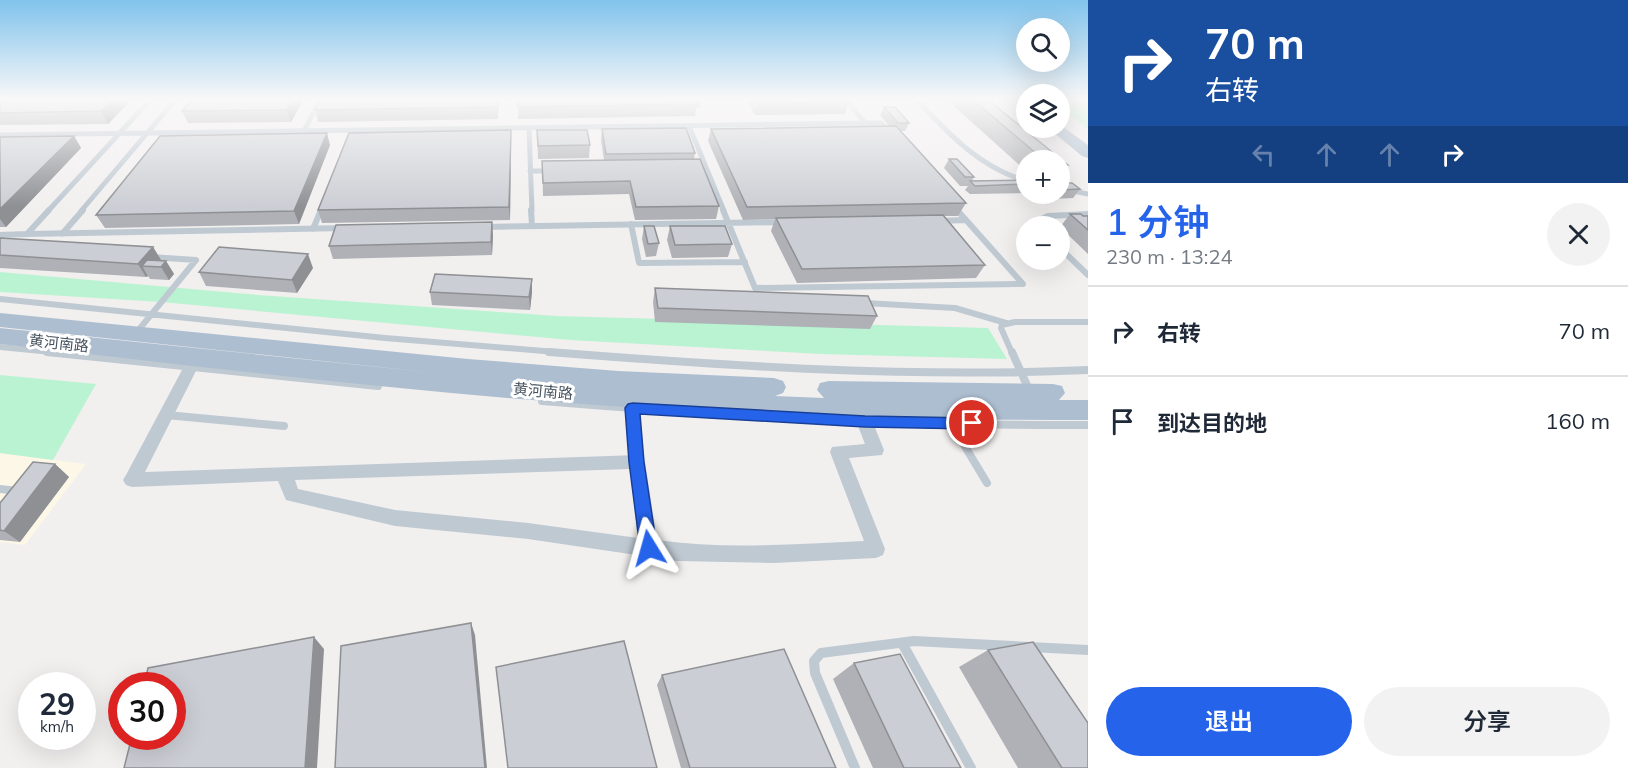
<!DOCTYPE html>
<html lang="zh">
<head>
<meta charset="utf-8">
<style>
	body { margin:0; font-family:Mulish,"Noto Sans SC",sans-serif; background:#f2f2f3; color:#1f2937; height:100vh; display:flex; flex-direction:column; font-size:22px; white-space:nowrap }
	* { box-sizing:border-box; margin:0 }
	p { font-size:20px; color:#747a83 }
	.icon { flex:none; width:33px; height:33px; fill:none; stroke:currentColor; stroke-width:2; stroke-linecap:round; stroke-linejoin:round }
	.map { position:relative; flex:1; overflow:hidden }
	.panel { display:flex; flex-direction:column; background:#fff; width:540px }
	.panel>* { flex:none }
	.top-card { background:#1a4fa0; color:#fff; overflow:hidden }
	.controls { position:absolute; left:1016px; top:18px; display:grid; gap:12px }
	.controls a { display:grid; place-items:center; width:54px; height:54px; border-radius:50%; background:#fff; box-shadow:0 6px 24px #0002; font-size:30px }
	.speed { position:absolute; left:18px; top:672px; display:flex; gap:12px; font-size:30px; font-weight:700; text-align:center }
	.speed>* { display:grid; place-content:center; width:78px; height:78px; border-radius:50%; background:#fff; box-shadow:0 6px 24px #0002; line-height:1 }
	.speed small { font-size:15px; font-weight:400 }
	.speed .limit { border:9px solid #d22; background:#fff; color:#111 }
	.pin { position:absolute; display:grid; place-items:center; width:51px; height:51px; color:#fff; margin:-26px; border:3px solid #fff; border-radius:50%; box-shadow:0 2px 6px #0007 }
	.me { position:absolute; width:66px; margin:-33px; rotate:352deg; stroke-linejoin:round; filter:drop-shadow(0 0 4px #0008) }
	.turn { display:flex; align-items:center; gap:21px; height:126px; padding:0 18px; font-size:27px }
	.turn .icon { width:78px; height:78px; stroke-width:2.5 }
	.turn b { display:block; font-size:42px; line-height:51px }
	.lanes { display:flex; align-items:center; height:57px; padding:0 18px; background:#0003; justify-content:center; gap:30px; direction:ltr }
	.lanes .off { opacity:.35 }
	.round { display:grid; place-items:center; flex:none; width:63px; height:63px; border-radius:32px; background:#f2f2f3 }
	.overview { display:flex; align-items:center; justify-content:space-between; height:102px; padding:0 18px }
	h1 { font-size:36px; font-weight:600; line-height:45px; color:#2563eb }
	.primary-button { display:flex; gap:12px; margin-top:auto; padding:12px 18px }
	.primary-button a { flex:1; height:69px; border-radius:36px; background:#2563eb; color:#fff; font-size:24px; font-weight:600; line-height:69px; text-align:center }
	.primary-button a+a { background:#f2f2f3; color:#1f2937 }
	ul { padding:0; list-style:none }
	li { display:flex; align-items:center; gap:18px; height:90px; padding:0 18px; border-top:2px solid #e0e1e3 }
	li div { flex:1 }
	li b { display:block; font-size:22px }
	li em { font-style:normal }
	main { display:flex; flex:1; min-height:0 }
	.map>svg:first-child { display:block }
	.commercial { fill:#fdf7e8 }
	.green { fill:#baf3d1 }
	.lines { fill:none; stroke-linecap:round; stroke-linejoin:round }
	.service-far3 { stroke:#bfc9d2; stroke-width:5 }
	.service-far2 { stroke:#bfc9d2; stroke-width:6 }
	.service-far1 { stroke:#bfc9d2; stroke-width:8 }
	.service { stroke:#bfc9d2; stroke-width:10 }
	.minor { fill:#bfc9d2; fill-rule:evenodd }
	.primary { fill:#adbed0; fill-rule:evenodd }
	.wall { fill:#afb1b6 }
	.shaded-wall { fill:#8e9094 }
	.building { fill:#cbced4; stroke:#8e9094; stroke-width:1.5 }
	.route { fill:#2563eb; stroke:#184099; stroke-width:1.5 }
	.labels { text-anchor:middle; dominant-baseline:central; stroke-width:6; stroke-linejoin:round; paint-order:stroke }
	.street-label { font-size:15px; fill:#46525e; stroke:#fff }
</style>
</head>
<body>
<main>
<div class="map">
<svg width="1088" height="768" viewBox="0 0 1088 768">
	<rect width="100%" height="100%" fill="#f2efef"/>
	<path class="commercial" d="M0 453 86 464 25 545 0 542Z"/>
	<path class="green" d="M1059 99H1088V129L1059 107Z
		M0 272 258 295 556 316 988 328 1007 359 821 354 570 340 161 302 0 292Z
		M0 375 96 384 53 460 0 453Z"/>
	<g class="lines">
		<path class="service-far3" d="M916 99C949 134 979 167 1026 181
			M865 123H881L891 133
			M689 126 724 211
			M529 128 532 211
			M304 131 320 99
			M0 135 865 123 845 99
			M530 171H553
			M1059 188 1088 194
			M954 206 958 211
			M48 211 151 99
			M81 211 176 99
			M320 211 323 205"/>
		<path class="service-far2" d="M531 210 532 226
			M723 210 755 288 1023 284 966 220
			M938 221 966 220 957 210
			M631 224 639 263 745 262
			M1038 226V221L1048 216 1088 214
			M485 227 785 222
			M313 229 321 210
			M27 234 344 228
			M62 234 83 210
			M0 235 27 234 49 210
			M1059 247 1088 275
			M0 299 385 338 568 353
			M864 303 955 308 1006 323
			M136 333 196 260 151 257
			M0 347 62 353
			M1012 353 1001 328 1002 325 1015 322H1088"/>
		<path class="service-far1" d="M47 352 378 386
			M549 352C728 366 909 378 1088 370
			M1012 352 1030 392
			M542 401C724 416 905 426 1088 425
			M632 404 637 462
			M166 415 284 426
			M949 420 987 483
			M0 489 18 491"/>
		<path class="service" d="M902 643 971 768
			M855 768 815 673 814 661 821 653 914 641 1088 650"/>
		<path class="minor" d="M196 352 203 357 145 472 637 455 643 457 645 462 657 540C725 550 795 544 864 541L830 452 832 447 865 444 851 408 854 404H864L867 408 884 450 882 455 849 458 885 549 883 555 876 558 774 563 677 561 528 539 395 526 286 500 278 481 132 487 126 485 123 480 126 475 189 357ZM630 469 638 538 528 523 395 510 298 489 295 480Z"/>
		<path class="primary" d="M1011 99H1026V109Z
			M1059 124 1088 145V158L1082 156 1048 128H1059Z
			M0 313 468 359 618 371 774 378 783 381 786 387 783 393 775 396 824 398 817 390 820 383 829 381 1053 384 1062 386 1065 393 1059 400H1088V420C929 420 770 418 611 406 407 392 203 367 0 344V328L437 373 0 327Z"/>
	</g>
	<path class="wall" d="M2 99H132L108 124 0 125V101Z
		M192 99H304L291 122 188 123 182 111Z
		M499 99 498 119 318 122 315 110Z
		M518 99H702L700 108H696L695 116 518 119Z
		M746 99H847L849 102 845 114 755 115Z
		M946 99H987L1068 165 1059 177V160H1026V171Z
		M884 107 909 123 905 131H901L966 203 958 216H944L985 265 976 278 797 283 771 231 775 219 743 220 708 141 711 129 889 126 880 115Z
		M602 129 695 153 694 159 719 206 716 219 635 220 629 194 543 196 542 161 604 160 601 141Z
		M511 130 510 220 322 223 318 210Z
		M537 130 590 145 589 158 538 159Z
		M74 136 81 148 6 227H0V137Z
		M330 145 299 224 105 228 96 215Z
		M949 159 974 177 972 181 1026 180V193L970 194 965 190 968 186H960L944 168Z
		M1059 183 1080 189 1073 198 1050 199 1045 194H1059Z
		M1070 214 1088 216V254L1060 227Z
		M644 226 659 243 656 256 646 257 642 239Z
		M670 226 732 244 728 257 672 258 667 240Z
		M493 235 492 255 333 259 329 246Z
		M0 238 153 247 161 260 166 261 174 274 169 280 150 279 148 276 146 277 0 268Z
		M313 268 297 293 206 286 199 272Z
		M532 279V292L530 310 432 305 430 292Z
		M655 288 877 316 870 329 655 322 653 302Z
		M55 464 69 477 20 542 0 540V503Z
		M988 650 1088 768H1018L959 667Z
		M854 663 961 768H873L833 679Z
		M662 675 836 768H681L657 685Z"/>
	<path class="shaded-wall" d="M114 99H132L108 124 101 111Z
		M293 99H304L291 122 287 110Z
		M511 130V143L510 220 509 207Z
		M327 133 330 145 299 224 294 211Z
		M74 136 81 148 6 227 0 219V209Z
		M492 222 493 235 492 255 491 242Z
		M153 247 161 260 142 266 148 276 146 277 138 264Z
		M308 254 313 268 297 293 292 280Z
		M166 261 174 274 169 280 161 267Z
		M532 279V292L530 310 529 297Z
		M55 464 69 477 20 542 4 531Z
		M471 623 475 635 487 768H485Z
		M314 637 324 649 317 768H305Z"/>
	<path class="building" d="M2 99H114L101 111 0 113V101Z
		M192 99H293L287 110 182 111Z
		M320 99H498V107L315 110Z
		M518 99H695L697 104 518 107Z
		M756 99H847L849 102 758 104Z
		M972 99H987L1068 165H1059V160H1044Z
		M884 107H895L909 123H898Z
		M896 126 966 203 747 207 711 129Z
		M686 128 695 153 606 154 602 129Z
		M511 130 509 207 318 210 349 133Z
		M537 130H587L590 145 538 146Z
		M327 133 294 211 96 215 160 136Z
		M74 136 0 209V137Z
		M700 159 719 206 636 207 630 181 543 183 542 161Z
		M949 159H957L974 177H965Z
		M1026 180V184L975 186 970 181Z
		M1059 183H1072L1080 189 1059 190Z
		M1070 214H1081L1083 216H1088V230Z
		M943 215 985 265 802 269 776 218Z
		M492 222 491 242 329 246 336 225Z
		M644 226H654L659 243 648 244Z
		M670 226H725L732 244 675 245Z
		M0 238 153 247 138 264 0 255Z
		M219 247 308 254 292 280 199 272Z
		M147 260 166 261 161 267 142 266Z
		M435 274 532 279 529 297 430 292Z
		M655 288 868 296 877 316 658 308Z
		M33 462 55 464 4 531 0 530V503Z
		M471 623 485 768H335L341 646Z
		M314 637 305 768H124L132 736H172V686H144L148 668Z
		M624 641 657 768H508L496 667Z
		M1033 642 1088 723V768H1062L988 650Z
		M784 649 836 768H690L662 675Z
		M900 654 961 768H904L854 663Z"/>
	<linearGradient id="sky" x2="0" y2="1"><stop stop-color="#80c3ec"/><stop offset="0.48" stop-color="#f9f8f8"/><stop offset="1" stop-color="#f9f8f8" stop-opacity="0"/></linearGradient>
	<rect width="1088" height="207" fill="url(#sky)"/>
	<path class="route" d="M633 403 865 416 972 418 978 419 980 423 978 427 972 429 865 427 640 414 644 462 657 548 655 553 649 556 643 553 640 548 629 462 625 408 628 404Z"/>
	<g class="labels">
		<g class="street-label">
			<text transform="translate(59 343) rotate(6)">黄河南路</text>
			<text transform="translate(543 391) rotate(5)">黄河南路</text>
		</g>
	</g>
</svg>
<div class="controls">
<a><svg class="icon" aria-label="search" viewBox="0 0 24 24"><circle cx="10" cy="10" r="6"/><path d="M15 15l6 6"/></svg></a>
<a><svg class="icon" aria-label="layers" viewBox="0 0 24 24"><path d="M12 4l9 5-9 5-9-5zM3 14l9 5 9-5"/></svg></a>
<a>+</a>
<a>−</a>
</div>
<div class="speed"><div>29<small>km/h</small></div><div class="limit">30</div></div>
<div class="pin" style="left:972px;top:423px;background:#d93025"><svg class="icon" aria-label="arrive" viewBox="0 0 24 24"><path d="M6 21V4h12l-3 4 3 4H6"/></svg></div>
<svg class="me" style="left:649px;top:548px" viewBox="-20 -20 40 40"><path d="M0-17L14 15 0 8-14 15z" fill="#2563eb" stroke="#fff" stroke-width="4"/></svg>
</div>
<section class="panel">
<div class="top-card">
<div class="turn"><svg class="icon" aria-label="right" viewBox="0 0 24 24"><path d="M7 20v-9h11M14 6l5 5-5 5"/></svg><div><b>70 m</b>右转</div></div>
<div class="lanes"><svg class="icon off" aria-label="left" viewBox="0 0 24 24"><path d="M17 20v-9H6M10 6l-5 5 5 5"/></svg><svg class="icon off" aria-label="ahead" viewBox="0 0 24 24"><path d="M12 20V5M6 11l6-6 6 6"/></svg><svg class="icon off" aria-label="ahead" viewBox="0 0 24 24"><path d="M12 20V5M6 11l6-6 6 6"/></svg><svg class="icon" aria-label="right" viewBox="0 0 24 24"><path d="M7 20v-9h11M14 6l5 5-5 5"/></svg></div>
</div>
<div class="overview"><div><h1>1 分钟</h1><p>230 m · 13:24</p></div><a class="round"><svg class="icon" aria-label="close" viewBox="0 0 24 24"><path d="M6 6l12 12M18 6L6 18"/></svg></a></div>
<ul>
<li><svg class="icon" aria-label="right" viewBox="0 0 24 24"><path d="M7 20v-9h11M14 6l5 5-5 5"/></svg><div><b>右转</b></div><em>70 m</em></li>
<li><svg class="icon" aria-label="arrive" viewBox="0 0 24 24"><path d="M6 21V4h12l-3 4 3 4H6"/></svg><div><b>到达目的地</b></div><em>160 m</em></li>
</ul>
<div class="primary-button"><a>退出</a><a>分享</a></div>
</section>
</main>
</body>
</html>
